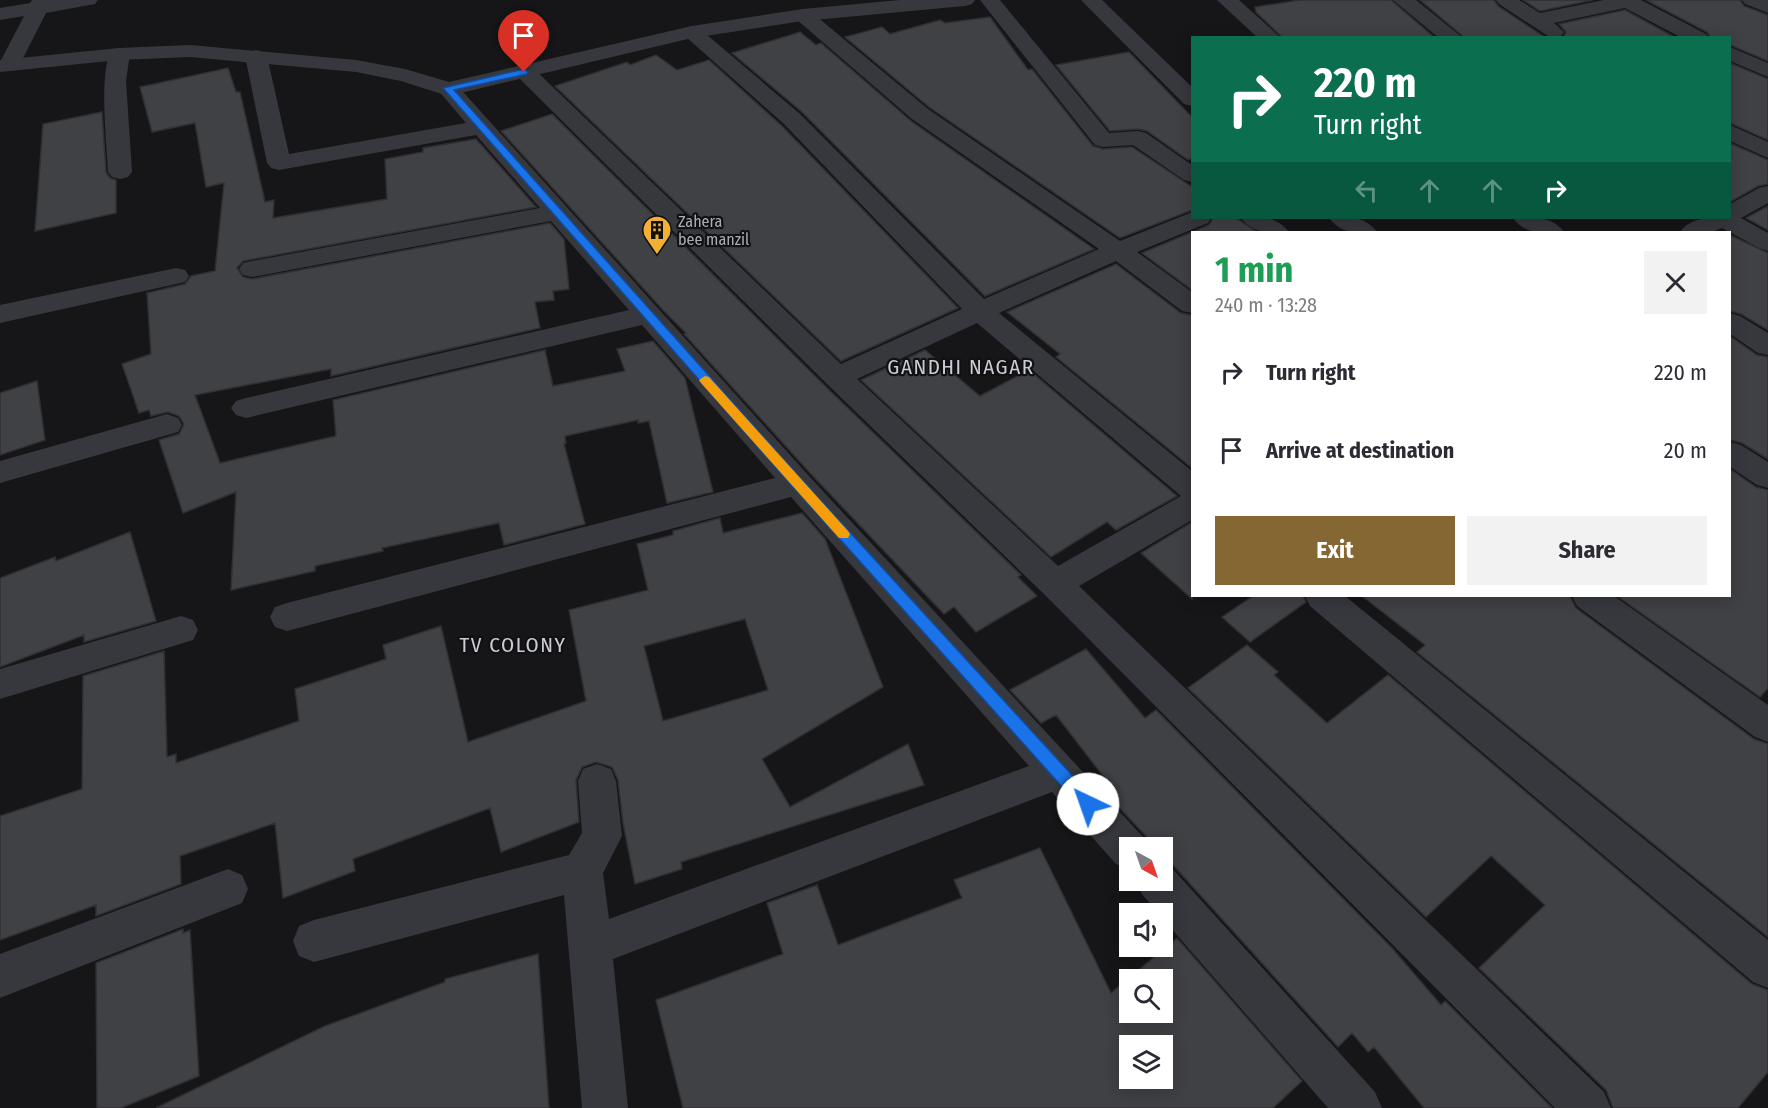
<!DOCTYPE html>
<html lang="en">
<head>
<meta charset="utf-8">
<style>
	body { margin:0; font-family:"Fira Sans Condensed",sans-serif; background:#f2f2f3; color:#2b2b33; height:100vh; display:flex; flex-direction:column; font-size:22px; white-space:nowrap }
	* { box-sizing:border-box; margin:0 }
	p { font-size:20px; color:#7c7c81 }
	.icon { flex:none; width:33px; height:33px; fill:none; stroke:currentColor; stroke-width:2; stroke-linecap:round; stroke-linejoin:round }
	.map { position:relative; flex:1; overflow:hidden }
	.drawer { position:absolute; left:1191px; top:231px; width:540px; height:366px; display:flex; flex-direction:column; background:#fff; border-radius:0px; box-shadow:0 3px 15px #0003 }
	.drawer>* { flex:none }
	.guide { position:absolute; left:1191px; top:36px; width:540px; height:183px; border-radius:0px; box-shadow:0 3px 15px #0003; background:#0b6e4f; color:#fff; overflow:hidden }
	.needle { width:39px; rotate:140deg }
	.tools { position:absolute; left:1119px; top:837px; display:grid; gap:12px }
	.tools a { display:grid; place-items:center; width:54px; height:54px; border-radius:0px; background:#fff; box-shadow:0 3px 15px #0003; font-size:30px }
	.pin { position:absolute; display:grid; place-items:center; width:51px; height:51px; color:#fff; margin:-62px -26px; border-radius:50% 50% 50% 0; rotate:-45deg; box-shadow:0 0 6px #0007 }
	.pin .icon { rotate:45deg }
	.me { position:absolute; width:66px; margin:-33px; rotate:318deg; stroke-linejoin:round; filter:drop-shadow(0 0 4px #0008) }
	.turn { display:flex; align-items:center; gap:21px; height:126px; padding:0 24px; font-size:27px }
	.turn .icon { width:78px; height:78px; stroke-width:2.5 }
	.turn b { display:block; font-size:42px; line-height:51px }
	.lanes { display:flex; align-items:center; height:57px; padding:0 24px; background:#0003; justify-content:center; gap:30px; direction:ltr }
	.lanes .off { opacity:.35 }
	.round { display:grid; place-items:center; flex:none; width:63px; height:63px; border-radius:0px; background:#f2f2f3 }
	.head { display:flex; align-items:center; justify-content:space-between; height:102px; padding:0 24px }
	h1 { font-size:36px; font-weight:700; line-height:45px; color:#1e9e55 }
	.action { display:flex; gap:12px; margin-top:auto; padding:12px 24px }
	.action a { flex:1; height:69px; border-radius:0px; background:#856733; color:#fff; font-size:24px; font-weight:700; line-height:69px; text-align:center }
	.action a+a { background:#f2f2f3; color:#2b2b33 }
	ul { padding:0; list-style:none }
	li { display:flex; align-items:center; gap:18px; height:78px; padding:0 24px }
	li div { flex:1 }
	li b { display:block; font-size:22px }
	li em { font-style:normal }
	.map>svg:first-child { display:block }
	.building { fill:#404145; stroke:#303034; stroke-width:1.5; fill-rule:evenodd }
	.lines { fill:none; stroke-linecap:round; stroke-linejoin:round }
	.minor { fill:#37383d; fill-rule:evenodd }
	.tertiary { fill:#37383d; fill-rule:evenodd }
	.route { fill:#1a73e8; stroke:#114b97; stroke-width:1.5 }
	.slow { fill:#f59e0b }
	.labels { text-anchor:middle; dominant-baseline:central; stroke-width:4.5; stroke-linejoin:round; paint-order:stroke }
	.far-poi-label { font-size:16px; fill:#a8adb8; stroke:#111113; text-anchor:start }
	.neighbourhood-label { font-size:21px; letter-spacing:1.5px; fill:#c9ccd4; stroke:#111113 }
</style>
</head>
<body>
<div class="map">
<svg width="1768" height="1108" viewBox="0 0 1768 1108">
	<rect width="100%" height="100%" fill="#161618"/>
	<path class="building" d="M1300 0H1391L1435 38H1283L1256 12 1255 7Z
		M1420 0H1494L1498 6 1546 38H1465Z
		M1523 0H1593L1540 11Z
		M1646 0H1740L1744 6 1768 15V61L1730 45V38H1711L1707 32Z
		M1625 10 1676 38H1563L1566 32 1559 24Z
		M990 17 1028 70 1032 69 1093 146 1103 149 1132 147 1192 187V210L1120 238 929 107 845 37 882 27 890 34 940 20 945 23Z
		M800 32 816 45 821 43 911 121 1094 249 985 296 802 112 732 53Z
		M1129 52 1192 117V158L1188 160 1147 131 1138 129 1110 131 1056 65Z
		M656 55 677 70 709 60 782 126 958 308 841 361 555 86 627 62 630 65Z
		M1730 63 1768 79V140L1730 123Z
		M228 68 236 92H240L265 202 274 200 273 218 387 199 385 159 423 152V148L476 139 536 207 243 261 237 268 243 277 252 279 550 223 564 239 569 289 553 291 554 300 535 302 540 328 331 376V369L195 395 220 463 336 436 333 400 545 350 553 386 625 371 617 349 653 341 685 378 713 492 667 503 649 421 638 423V420L565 436 566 443 564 444 585 524 504 545 499 523 382 548 383 551 315 566V571L231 590 236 492 183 513 159 440 179 434 184 424 179 416 168 412 151 416 149 410 139 413 122 364 151 354 147 293 185 284 191 276 215 271 224 183 206 187 195 123 152 132 140 87Z
		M102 112 106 172 110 178 116 180V213L35 231 43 124Z
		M552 114 825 386 1021 575 1018 577 1037 596 976 632 954 607 944 614 811 474 684 334 686 333 663 310 501 131Z
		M1730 143 1768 160V184L1758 186 1730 202Z
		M1768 206V230L1746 218Z
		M1213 218H1236L1257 232H1192V290L1142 253 1209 225Z
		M1730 235 1768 253V330L1741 314 1730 311Z
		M1116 264 1181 313 1192 315V468L1056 357 1060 354 1007 312Z
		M1730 336 1757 355 1768 357V459L1742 443 1730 440Z
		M925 350 980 396 1029 370 1177 496 1116 530 1107 522 1051 557 861 380Z
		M37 381 45 440 0 455V393Z
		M1730 469 1756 487 1768 490V688L1760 697 1617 596H1730Z
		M802 513 825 539 883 687 762 759 790 807 908 744 924 785 681 862 682 869 635 884 623 823 618 780 612 767 596 762 582 767 576 780 579 822 501 852 490 808 353 859 355 871 283 898 275 823 180 856 181 884 96 916V905L0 940V816L82 789 83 676 164 651 167 757 176 754V763L299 721 295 689 386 659 383 645 441 626 468 742 586 701 569 610 648 590 637 544 673 535V531L720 518 723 533ZM745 619 768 690 663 721 644 646Z
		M1192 522V599L1141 553Z
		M130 532 156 621 84 642V635L0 667V578L55 557 56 561Z
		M1253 596H1303L1306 602 1250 642 1222 617Z
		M1362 596H1570L1576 608 1754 739 1768 744V937L1417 652 1425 645Z
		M1247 645 1278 672 1274 675 1327 723 1388 675 1752 984 1768 990V1072L1738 1108H1613L1606 1090 1479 968 1545 905 1491 856 1426 917 1188 688Z
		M1086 649 1145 718 1156 710 1392 948 1441 1005 1445 1001 1552 1108H1424L1374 1047 1368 1052 1352 1033 1338 1047 1172 864 1163 861 1162 848H1153L1146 836 1112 800 1110 798 1117 794 1056 715 1041 723 1010 690Z
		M1040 848 1111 993 1177 938 1302 1081 1273 1108H683L656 1000 783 954 767 903 817 885 838 945 962 898 954 880ZM1130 980H1162V1012H1130ZM1130 1046H1162V1078H1130Z
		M183 929V933L190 930 199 1076 121 1108H97L96 963Z
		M538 954 549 1108H156L325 1026 445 982V979Z"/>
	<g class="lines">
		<path class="minor" d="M32 0H98L95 4 46 13 17 70 9 71 1 70 0 62 24 16 0 20V8L30 3Z
			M980 0H1000L1109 133 1138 131 1146 133 1192 165V182L1184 180 1133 145 1103 147 1095 145Z
			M1081 0H1102L1192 87V106L1184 104Z
			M1217 0H1239L1281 38H1258Z
			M1393 0H1416L1463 38H1439Z
			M1496 0H1519L1540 13 1604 0H1641L1706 34 1709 38H1682L1625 8 1554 23 1564 32 1561 36 1551 38 1499 4Z
			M1742 0H1768V13L1745 4Z
			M803 9 810 11 928 109 1120 241 1190 213 1192 212V218H1211L1208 223 1137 252 1192 292V313L1182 311 1116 261 999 313 1192 471V520L1079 586 1604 1092 1611 1108H1555L1043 593 827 384 513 72 516 67 524 66 532 67 841 364 962 309 784 124 685 36 682 32 685 28 692 26 699 28 800 114 984 299 1099 249 912 119 796 19 793 15 796 11ZM977 323 1181 496 1058 566 857 379Z
			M1730 47 1768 63V77L1730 61Z
			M119 48 126 50 130 54 126 81 132 172 128 177 120 179 112 177 108 172C107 145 98 70 112 50Z
			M256 50 263 52 267 56 289 154 466 123 437 89 440 84 448 82 456 84 809 476 1144 838 1148 848H1130V870L1116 864 1052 792 613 959 628 1108H582L564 895 314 962 299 956 293 941 299 926 314 920 569 855 582 833 578 781 583 769 597 764 611 769 616 781 622 836 603 873 609 919 1029 766 791 497 287 631 275 627 270 617 275 607 287 603 775 478 642 325 246 418 236 415 231 408 236 401 246 398 629 310 551 221 252 277 243 275 239 269 243 263 252 261 540 208 476 135 279 170 271 168 267 163 245 56 249 52Z
			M1730 125 1768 142V158L1730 141Z
			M1768 186V203L1741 218 1768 233V251L1759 248 1722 228 1712 232H1680C1691 216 1712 218 1730 218V204L1759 188Z
			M1241 218C1259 216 1277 216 1289 232 1271 234 1253 234 1241 218Z
			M1329 218C1347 216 1365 216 1377 232 1359 234 1341 234 1329 218Z
			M1513 218C1531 216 1552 216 1564 232 1546 234 1525 235 1513 218Z
			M176 268 185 270 189 276 185 282 0 323V305Z
			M1730 313 1740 316 1768 333V355L1758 353 1730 334Z
			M167 414 178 418 182 425 178 432 0 483V461Z
			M1730 442 1741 445 1768 462V488L1757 485 1730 467Z
			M1305 596H1345L1768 940V988L1753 982 1310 606Z
			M1572 596H1614L1768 705V742L1755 737 1577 606Z
			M181 616 193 620 198 630 193 640 0 699V669Z
			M1162 863 1170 866 1375 1092 1382 1108H1328L1162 918V914H1159L1142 894 1136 880H1162Z
			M228 869 242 875 248 889 242 903 0 998V954Z"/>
		<path class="tertiary" d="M900 0H975L972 4 965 6 803 21 692 38 448 96 401 81 356 72 190 57 119 60 0 72V60L119 48 190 45 356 60 405 69 449 82 692 26 803 9Z"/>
	</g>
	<path class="route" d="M524 69 528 72 527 74 454 90 803 481 1093 798 1096 804 1093 809 1088 811 1082 809 794 488 443 88Z"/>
	<path class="slow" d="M705 376 709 377 848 531 850 534 848 538H839L701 383 699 380Z"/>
	<defs>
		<g id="building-pin" transform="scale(1.5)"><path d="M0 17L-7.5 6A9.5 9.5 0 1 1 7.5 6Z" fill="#f2b134" stroke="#111113"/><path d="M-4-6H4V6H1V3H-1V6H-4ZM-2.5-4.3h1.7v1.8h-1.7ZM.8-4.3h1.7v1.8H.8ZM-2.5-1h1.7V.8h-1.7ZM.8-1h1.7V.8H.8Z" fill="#111"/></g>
	</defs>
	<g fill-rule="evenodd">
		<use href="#building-pin" x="657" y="230"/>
	</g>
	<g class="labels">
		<g class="far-poi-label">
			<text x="678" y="221">Zahera<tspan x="678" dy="18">bee manzil</tspan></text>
		</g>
		<g class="neighbourhood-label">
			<text x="961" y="367">GANDHI NAGAR</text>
			<text x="513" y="645">TV COLONY</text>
		</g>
	</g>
</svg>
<div class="tools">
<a><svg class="needle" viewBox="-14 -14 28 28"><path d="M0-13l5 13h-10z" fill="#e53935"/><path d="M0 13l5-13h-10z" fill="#7c7c81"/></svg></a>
<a><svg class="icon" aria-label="sound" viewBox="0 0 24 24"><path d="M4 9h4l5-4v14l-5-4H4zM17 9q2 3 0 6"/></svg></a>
<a><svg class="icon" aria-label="search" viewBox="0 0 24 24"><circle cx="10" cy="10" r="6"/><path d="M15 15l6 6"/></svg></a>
<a><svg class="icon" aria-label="layers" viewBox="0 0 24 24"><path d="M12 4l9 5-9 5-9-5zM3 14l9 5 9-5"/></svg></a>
</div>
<div class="pin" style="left:524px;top:72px;background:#d93025"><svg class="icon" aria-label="arrive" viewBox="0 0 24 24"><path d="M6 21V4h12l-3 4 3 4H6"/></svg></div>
<svg class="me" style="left:1088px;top:804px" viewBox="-20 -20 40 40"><circle r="19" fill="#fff"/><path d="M0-13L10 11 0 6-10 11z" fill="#1a73e8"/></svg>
<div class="guide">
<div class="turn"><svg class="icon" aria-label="right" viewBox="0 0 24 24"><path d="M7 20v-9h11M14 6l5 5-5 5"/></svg><div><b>220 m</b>Turn right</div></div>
<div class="lanes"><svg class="icon off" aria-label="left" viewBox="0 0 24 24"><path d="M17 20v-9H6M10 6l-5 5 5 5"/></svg><svg class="icon off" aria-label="ahead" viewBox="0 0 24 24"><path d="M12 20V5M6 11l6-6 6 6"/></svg><svg class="icon off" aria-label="ahead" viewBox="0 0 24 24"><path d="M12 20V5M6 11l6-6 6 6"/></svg><svg class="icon" aria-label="right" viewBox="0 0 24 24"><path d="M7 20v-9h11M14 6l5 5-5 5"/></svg></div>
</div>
<section class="drawer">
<div class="head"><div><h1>1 min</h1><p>240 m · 13:28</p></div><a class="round"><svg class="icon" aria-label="close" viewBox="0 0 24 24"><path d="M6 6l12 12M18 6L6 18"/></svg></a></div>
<ul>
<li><svg class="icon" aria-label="right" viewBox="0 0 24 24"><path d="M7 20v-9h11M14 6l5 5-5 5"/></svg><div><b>Turn right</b></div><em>220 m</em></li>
<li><svg class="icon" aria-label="arrive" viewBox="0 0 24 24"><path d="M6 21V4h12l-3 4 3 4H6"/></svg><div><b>Arrive at destination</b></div><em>20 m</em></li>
</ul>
<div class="action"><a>Exit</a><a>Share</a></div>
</section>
</div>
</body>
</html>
